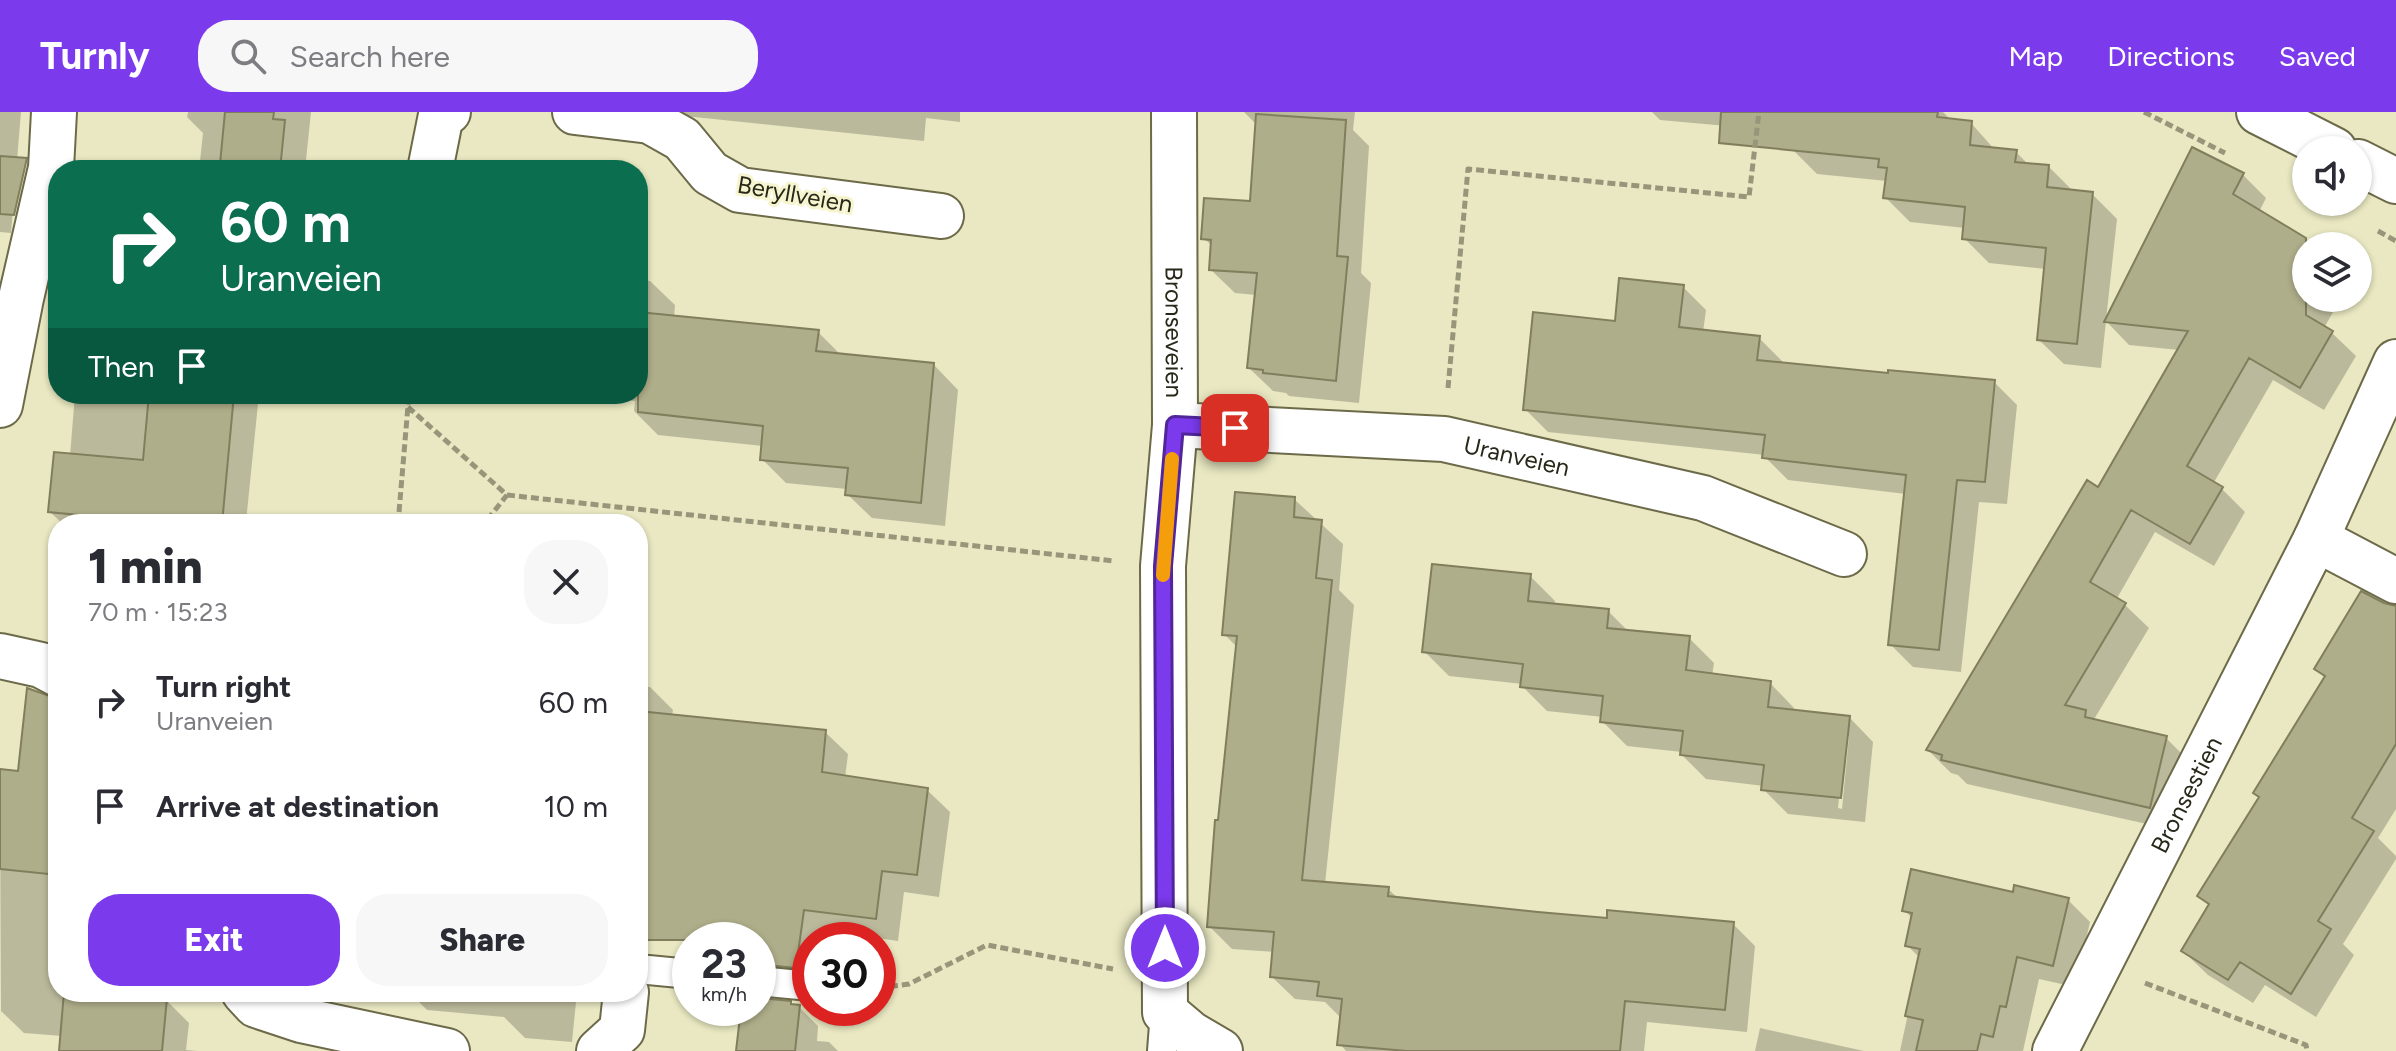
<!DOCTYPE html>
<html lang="en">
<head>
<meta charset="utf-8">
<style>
	body { margin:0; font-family:Figtree,sans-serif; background:#f7f7f7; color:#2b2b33; height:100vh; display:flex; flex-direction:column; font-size:30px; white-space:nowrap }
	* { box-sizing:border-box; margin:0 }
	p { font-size:26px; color:#7c7c81 }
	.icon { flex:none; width:44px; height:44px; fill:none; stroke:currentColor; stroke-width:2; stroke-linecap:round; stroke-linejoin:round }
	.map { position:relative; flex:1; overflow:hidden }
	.sheet { position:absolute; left:48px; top:402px; width:600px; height:488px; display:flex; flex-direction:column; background:#fff; border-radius:32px; box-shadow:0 2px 6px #0004 }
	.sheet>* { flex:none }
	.guide { position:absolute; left:48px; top:48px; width:600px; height:244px; border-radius:32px; box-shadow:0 2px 6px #0004; background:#0b6e4f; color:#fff; overflow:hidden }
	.buttons { position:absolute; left:2292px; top:24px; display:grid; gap:16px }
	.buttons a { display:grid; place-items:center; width:80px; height:80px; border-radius:50%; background:#fff; box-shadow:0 2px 6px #0004; font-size:40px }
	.speed { position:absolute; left:672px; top:810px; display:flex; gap:16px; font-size:40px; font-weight:700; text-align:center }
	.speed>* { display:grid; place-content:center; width:104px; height:104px; border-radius:50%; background:#fff; box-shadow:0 2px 6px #0004; line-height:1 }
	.speed small { font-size:20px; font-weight:400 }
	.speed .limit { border:12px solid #d22; background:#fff; color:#111 }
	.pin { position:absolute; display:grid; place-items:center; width:68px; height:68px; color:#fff; margin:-34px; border-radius:16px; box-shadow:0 4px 12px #0006 }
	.me { position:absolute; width:88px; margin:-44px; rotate:0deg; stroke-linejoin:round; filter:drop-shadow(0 0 6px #0008) }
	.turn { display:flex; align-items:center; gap:28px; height:168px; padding:0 40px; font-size:36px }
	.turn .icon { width:104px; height:104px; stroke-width:2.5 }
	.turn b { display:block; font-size:56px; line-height:68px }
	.then { display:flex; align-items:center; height:76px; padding:0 40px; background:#0003; gap:16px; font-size:30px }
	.round { display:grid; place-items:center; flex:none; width:84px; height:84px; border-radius:32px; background:#f7f7f7 }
	.headline { display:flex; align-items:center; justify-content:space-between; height:136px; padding:0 40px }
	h1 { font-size:48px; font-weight:800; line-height:60px }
	.button { display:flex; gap:16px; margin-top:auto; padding:16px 40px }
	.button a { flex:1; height:92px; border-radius:32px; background:#7c3aed; color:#fff; font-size:32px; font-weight:800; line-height:92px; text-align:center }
	.button a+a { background:#f7f7f7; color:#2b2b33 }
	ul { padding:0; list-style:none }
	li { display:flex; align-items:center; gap:24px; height:104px; padding:0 40px }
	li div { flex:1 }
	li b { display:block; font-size:30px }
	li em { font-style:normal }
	header { display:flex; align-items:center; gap:48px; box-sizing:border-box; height:112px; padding:0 40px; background:#7c3aed; color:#fff }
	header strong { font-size:38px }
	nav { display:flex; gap:44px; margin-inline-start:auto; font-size:28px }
	.search { width:560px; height:72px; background:#f7f7f7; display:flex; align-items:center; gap:20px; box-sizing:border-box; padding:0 28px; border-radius:32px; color:#7c7c81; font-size:30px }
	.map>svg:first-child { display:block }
	.shadow { fill:#0003; fill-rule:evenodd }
	.building { fill:#afae8a; stroke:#807e5c; stroke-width:2 }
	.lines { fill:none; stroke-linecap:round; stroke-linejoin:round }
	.service-casing { stroke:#6c6a49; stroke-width:32 }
	.minor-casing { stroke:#6c6a49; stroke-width:48 }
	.path { stroke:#97967a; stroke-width:5; stroke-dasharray:8 4; stroke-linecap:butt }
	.service { stroke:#fff; stroke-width:28 }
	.minor { stroke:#fff; stroke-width:44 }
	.route-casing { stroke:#51269a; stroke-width:20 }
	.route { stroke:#7c3aed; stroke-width:14 }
	.slow { stroke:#f59e0b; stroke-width:14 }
	.labels { text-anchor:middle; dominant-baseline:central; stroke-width:6; stroke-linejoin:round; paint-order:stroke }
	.street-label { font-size:24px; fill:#282819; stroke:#f6f5cf }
</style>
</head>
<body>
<header>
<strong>Turnly</strong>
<div class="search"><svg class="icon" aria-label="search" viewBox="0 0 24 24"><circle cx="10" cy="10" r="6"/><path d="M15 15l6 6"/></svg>Search here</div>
<nav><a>Map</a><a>Directions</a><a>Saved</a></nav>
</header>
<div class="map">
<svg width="2396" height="939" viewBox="0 0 2396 939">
	<rect width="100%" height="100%" fill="#e9e8c2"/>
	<path class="shadow" d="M0 0H21L11 121 0 120Z
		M188 0H311L305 58H199L203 21 187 5Z
		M646 0H960V10L926 6 924 29Z
		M1244 0H1355L1353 18 1369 34 1361 161 1371 171 1359 291 1289 284 1286 281 1273 279 1249 256 1256 183 1235 181 1211 158 1213 135 1204 126 1252 91 1257 13Z
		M1652 0H1943L1952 9 1971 11 1995 38 2016 40 2029 53 2049 55 2074 80 2092 82 2117 107 2106 208 2242 62 2266 86 2259 100 2316 134H2306V186H2341L2324 216 2332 221 2356 244 2324 298 2273 268 2213 372 2221 376 2245 400 2214 454 2155 420 2116 488 2125 493 2149 516 2093 609 2166 626 2189 649 2174 718 1967 672 1958 663 1951 661 1928 638 2099 377 2179 238 2129 233 2106 209 2101 256 2064 252 2039 228 2046 157 1989 151 1964 126 1965 116 1910 110 1885 85 1887 69 1817 62 1792 37 1794 20 1660 8Z
		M638 167 650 169 675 193 674 206 818 220 842 244 934 253 958 278 945 414 872 406 847 382V377L786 371 762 347 763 334 658 323 634 299 635 289 579 284 578 282H638Z
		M1683 175 1706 198 1703 220 1759 226 1782 249V252L1994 270 2017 293 2007 392 1979 390 1961 560 1913 555 1890 532 1906 382 1788 368 1765 345V343L1548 320 1525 297 1616 211Z
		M75 282H259L246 410 248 412H63L50 400 70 344Z
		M1294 387 1343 432 1339 478 1354 493 1325 772 1388 777 1399 787 1608 808 1733 812 1755 834 1747 920 1647 910 1644 939H1346L1340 932 1342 907 1325 890 1295 887 1272 865 1274 840 1232 837 1209 814 1238 536 1224 522Z
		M1530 464 1555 489 1554 494 1608 499 1629 520 1689 526 1714 551 1712 564 1770 571 1794 596V600L1849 605 1873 630 1865 710 1788 702 1763 677 1764 674 1706 667 1682 643V640L1627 634 1602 609 1603 605 1547 599 1523 575V572L1449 564 1424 539ZM1845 624H1849L1842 697 1838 696Z
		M2384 493 2396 496V697L2378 726 2396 744V747L2343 832 2354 843 2316 905 2265 873 2253 891 2208 863 2183 839 2210 795 2199 784 2260 686 2326 567 2316 557Z
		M638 574 650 575 673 598 672 604 825 620 848 642 845 666 927 678 950 700 939 785 904 780 898 829 826 819 825 828H810V876L758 869V828H714L638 820Z
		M58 612V880H137V885L166 888 189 911 186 938 198 939H61L62 924 24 921 1 899 0 688Z
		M2015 782 2068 788 2090 810 2075 875 2039 867 2023 939H1900L1920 846 1907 833 1913 807 1904 798Z
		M409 880H577L572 930 525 926 504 905 427 898Z
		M758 888 790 891 799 895 818 914 817 929 829 930 838 939H739L743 896H758Z
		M1760 916 1864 939H1755Z"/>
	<path class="building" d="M225 0H274L273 7 285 8 280 58 220 52Z
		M1721 0H1938L1937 5 1972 9 1970 33 2017 38 2015 50 2049 53 2047 75 2093 80 2077 232 2037 228 2046 136 1962 127 1965 95 1883 86 1887 56 1878 55 1879 47 1719 31Z
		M1256 2 1346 8 1337 144 1348 145 1336 269 1263 261V258L1247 256 1257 161 1209 158 1211 128 1201 127 1204 86 1250 89Z
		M2192 35 2244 61 2233 82 2306 126V203L2333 219 2300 276 2249 246 2187 354 2223 375 2190 432 2131 398 2090 470 2126 491 2065 593 2086 598 2085 605 2167 624 2150 696 1941 648 1942 643 1926 638 2087 368 2098 375 2188 219 2104 210Z
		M0 44 27 46 14 103 0 102Z
		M1619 166 1684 173 1679 215 1760 224 1757 248 1888 261V258L1995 268 1985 370 1957 368 1939 538 1888 533 1906 363 1762 346 1765 323 1523 298 1533 200 1615 209Z
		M638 200 819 218 816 239 934 251 921 391 845 383 848 356 760 348 763 314 638 300Z
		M149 282H234L222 412H174L48 400 54 340 143 348Z
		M1235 380 1295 385 1294 405 1322 408 1316 466 1332 468 1302 768 1389 775 1388 784 1538 800 1607 806V798L1734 810 1725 898 1625 889 1620 939H1407L1337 933 1342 887 1317 884 1319 870 1270 865 1274 820 1207 815 1215 708H1218L1237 524 1222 523Z
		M1432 452 1531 462 1528 489 1609 497 1607 516 1690 524 1686 558 1771 569 1768 595 1850 604 1841 686 1761 678 1764 653 1680 643 1683 619 1600 610 1603 584 1520 575 1523 552 1422 540Z
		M2361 479 2384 491 2396 494V632L2352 706 2374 719 2318 809 2331 817 2291 882 2240 850 2228 868 2181 839 2209 792 2197 784 2259 685 2253 681 2325 564 2314 557Z
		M27 576 58 587V763L0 757V657L18 659Z
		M638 599 826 618 822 660 928 676 917 763 882 759 876 807 804 798 796 856 758 852V828H638Z
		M1911 757 2013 780 2014 773 2069 786 2053 854 2017 845 2006 895 2000 894 1993 925 1981 922 1977 939H1916L1923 908 1905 904 1920 837 1905 834 1912 801 1902 799Z
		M64 880H101L167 886 162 939H59Z
		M758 886 791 889V892L800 893 795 939H736L741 896H758Z"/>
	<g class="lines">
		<g class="service-casing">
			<path id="service" d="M638 857 690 862
				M758 869 810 874
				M1162 939 1165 900"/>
		</g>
		<g class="minor-casing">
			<g id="minor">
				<path d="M575 0 650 9 682 27 710 61 740 78 941 104"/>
				<path id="s1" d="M1174 0 1175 313 1163 454 1165 900 1191 922 1220 939"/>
				<path d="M2259 0 2334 38"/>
				<path d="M2358 50 2396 69"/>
				<path d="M430 58 441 3 448 0"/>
				<path d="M0 293 21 186 51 56 54 0"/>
				<path id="s2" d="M1175 313 1444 327 1703 386 1844 442"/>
				<path d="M2316 427 2396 469"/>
				<path d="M0 544 41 553 58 562"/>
				<path d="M244 880 256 893 301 908 447 939"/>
				<path d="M599 939 622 918 626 880"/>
				<path id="s3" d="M2055 939 2316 427 2396 250"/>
			</g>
		</g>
		<path class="path" d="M2144 0 2225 41
			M2378 119 2396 129
			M1448 276 1468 57 1749 85 1759 0
			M408 295 507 383 484 412
			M507 383 1114 449
			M398 412 409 282
			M2145 871 2306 933 2307 939
			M878 876 909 872 987 833 1113 857"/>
		<use href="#service" class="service"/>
		<use href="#minor" class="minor"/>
	</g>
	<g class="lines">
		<g class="route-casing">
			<path id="route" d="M1165 836 1163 454 1175 313 1235 316"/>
		</g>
		<use href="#route" class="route"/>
		<path class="slow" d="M1163 463 1172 347"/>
	</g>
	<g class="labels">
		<g class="street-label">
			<text transform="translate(795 82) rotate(10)">Beryllveien</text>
			<text stroke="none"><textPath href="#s1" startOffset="220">Bronseveien</textPath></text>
			<text stroke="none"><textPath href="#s2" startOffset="344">Uranveien</textPath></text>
			<text stroke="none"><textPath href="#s3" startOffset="288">Bronsestien</textPath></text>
		</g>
	</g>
</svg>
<div class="buttons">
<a><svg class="icon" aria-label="sound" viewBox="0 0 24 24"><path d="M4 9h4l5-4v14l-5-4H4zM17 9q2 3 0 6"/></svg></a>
<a><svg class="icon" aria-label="layers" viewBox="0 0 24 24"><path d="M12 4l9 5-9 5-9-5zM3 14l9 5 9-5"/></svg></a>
</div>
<div class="speed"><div>23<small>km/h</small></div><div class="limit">30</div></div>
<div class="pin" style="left:1235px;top:316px;background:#d93025"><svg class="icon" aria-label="arrive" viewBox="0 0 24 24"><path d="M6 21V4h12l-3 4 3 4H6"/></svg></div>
<svg class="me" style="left:1165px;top:836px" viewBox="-20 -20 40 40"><circle r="17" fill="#7c3aed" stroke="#fff" stroke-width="3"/><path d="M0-11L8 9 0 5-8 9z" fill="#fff"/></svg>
<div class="guide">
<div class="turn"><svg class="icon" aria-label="right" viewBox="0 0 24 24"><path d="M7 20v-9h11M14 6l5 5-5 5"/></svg><div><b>60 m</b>Uranveien</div></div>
<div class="then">Then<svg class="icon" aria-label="arrive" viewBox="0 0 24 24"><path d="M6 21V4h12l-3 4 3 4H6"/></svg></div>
</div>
<section class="sheet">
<div class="headline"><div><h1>1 min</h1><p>70 m · 15:23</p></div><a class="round"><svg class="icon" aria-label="close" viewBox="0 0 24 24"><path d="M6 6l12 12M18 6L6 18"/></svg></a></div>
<ul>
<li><svg class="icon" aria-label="right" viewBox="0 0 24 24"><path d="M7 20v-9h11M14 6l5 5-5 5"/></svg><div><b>Turn right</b><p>Uranveien</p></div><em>60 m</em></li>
<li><svg class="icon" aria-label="arrive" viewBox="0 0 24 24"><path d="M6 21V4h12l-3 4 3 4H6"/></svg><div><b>Arrive at destination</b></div><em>10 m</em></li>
</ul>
<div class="button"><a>Exit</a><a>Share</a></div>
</section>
</div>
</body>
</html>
